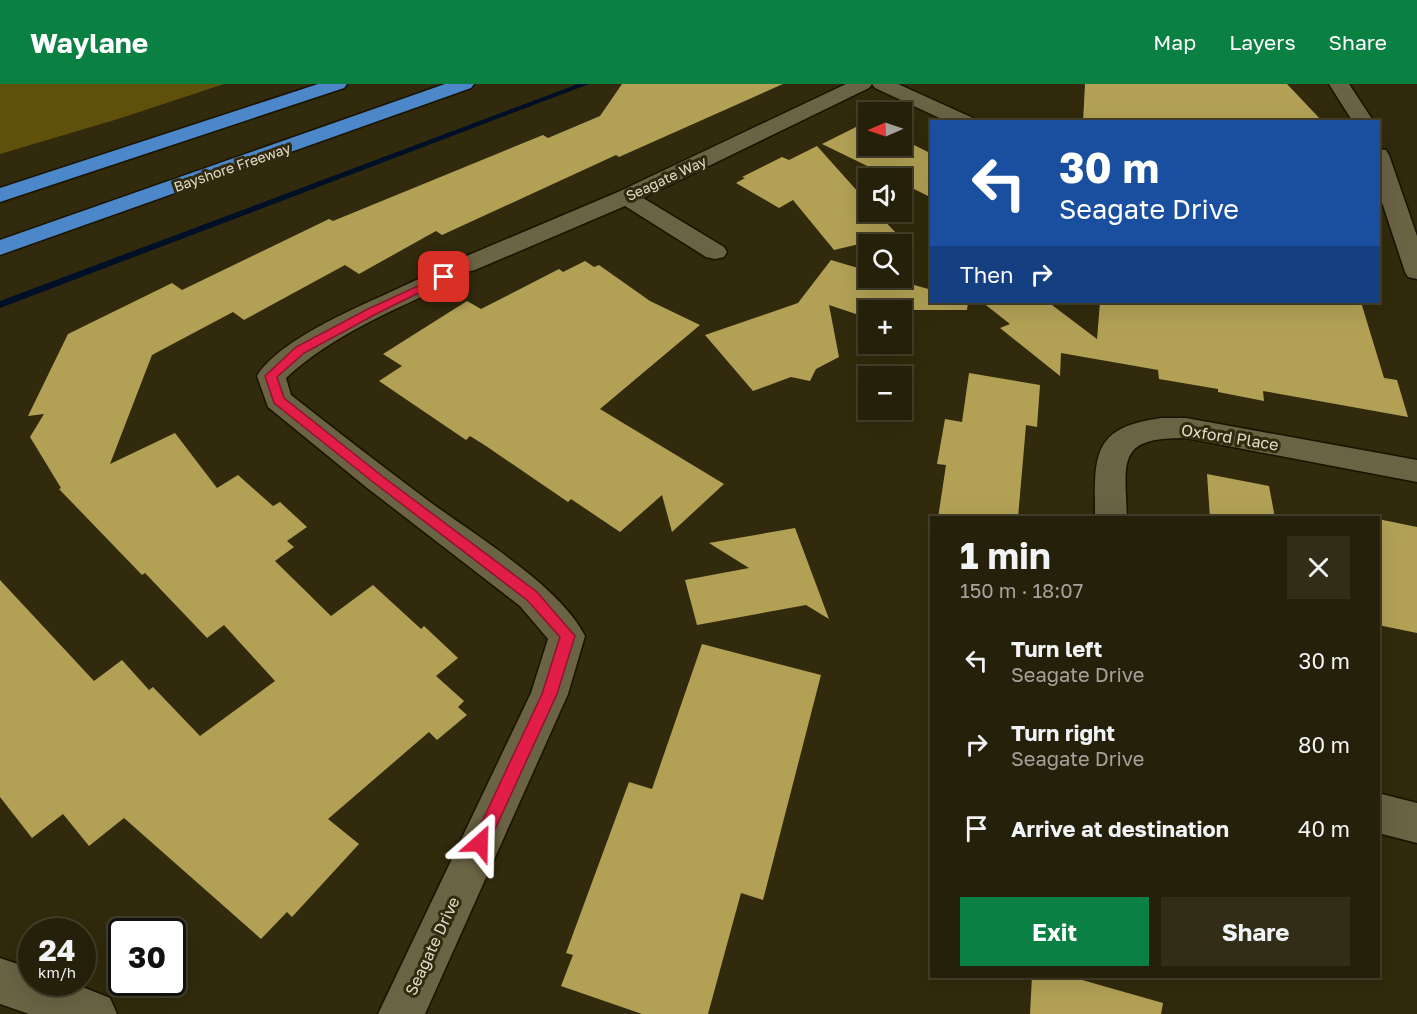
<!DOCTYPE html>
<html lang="en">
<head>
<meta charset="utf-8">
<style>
	body { margin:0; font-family:"Golos Text",sans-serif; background:#312d17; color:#f1f3f6; height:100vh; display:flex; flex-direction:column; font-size:22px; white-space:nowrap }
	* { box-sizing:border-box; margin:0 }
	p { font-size:20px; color:#a3a39c }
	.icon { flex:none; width:33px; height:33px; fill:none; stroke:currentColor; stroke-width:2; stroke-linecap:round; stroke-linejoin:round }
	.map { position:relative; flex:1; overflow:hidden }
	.sheet { position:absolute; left:930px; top:432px; width:450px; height:462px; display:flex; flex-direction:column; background:#252009; border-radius:0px; box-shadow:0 6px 24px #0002,0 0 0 2px #423e2a }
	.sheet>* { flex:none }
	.guide { position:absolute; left:930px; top:36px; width:450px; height:183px; border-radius:0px; box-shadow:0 6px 24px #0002,0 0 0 2px #423e2a; background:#1a4fa0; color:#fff; overflow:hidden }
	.needle { width:39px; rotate:268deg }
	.fabs { position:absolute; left:858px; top:18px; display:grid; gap:12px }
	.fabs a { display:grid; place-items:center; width:54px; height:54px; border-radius:0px; background:#252009; box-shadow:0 6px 24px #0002,0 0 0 2px #423e2a; font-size:30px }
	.speed { position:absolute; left:18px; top:834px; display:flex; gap:12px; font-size:30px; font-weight:700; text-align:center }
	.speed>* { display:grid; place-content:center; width:78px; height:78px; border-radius:50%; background:#252009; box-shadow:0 6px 24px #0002,0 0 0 2px #423e2a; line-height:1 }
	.speed small { font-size:15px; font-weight:400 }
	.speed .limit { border:3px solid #111; border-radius:9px; background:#fff; color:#111 }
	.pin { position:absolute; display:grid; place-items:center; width:51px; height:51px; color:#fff; margin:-26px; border-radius:12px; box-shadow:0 3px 9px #0006 }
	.me { position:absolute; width:66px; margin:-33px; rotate:25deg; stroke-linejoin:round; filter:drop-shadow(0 0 4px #0008) }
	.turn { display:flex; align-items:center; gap:21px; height:126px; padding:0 30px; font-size:27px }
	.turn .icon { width:78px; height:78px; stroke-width:2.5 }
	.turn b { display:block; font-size:42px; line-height:51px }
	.then { display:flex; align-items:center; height:57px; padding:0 30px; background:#0003; gap:12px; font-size:22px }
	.round { display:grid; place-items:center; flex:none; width:63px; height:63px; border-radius:0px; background:#312d17 }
	.headline { display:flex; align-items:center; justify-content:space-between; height:102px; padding:0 30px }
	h1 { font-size:36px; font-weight:700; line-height:45px }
	.cta { display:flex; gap:12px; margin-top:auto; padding:12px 30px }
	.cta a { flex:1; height:69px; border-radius:0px; background:#0b8043; color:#fff; font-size:24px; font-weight:700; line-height:69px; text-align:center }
	.cta a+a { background:#312d17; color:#f1f3f6 }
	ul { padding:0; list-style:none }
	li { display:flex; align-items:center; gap:18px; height:84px; padding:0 30px }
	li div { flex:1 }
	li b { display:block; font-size:22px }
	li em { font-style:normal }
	header { display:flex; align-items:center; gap:36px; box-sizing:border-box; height:84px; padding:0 30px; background:#0b8043; color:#fff }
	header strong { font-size:28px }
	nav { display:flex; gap:33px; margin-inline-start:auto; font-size:21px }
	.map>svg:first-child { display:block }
	.green { fill:#5f510c }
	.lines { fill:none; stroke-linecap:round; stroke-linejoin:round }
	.stream { fill:#000f28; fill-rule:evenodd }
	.building { fill:#b2a155 }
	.street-casing { stroke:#191200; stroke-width:3 }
	.highway-casing { stroke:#191200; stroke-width:3 }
	.street { fill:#6a6344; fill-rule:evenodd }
	.highway { fill:#4b87c9; fill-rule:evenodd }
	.route { fill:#e11d48; stroke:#92132f; stroke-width:1.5 }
	.labels { text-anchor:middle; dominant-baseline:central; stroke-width:6; stroke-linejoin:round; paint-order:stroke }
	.far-street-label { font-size:14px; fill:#e0dccb; stroke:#312a0c }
	.street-label { font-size:16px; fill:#e0dccb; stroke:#312a0c }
</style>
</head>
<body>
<header>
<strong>Waylane</strong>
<nav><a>Map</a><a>Layers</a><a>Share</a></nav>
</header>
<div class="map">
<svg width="1417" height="930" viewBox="0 0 1417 930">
	<rect width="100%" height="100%" fill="#312a0c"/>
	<path class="green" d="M0 0H224L118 35 0 70Z"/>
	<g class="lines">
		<path class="stream" d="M578 0H589L0 224V217Z"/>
	</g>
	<path class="building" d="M622 0H783L619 73 616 71 442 151 436 147 359 190 345 181 244 236 233 228 152 271 110 380 175 349 217 404 238 391 273 422 280 418 307 443 287 457 294 463 275 477 331 532 373 501 421 545 424 542 458 574 436 592 464 617 458 623 467 631 437 656 429 648 328 735 359 760 292 833 287 828 261 855 124 734 89 762 63 730 32 754 0 713V496L94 597 122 576 149 606 153 603 200 652 275 597 224 541 207 554 145 489 142 491 59 405 61 404 30 353 44 330 28 332 68 250 172 199 182 206 329 135 333 137 543 51 548 54 600 32Z
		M1085 0H1287L1323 38H1083Z
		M866 38 868 39V62H902V55L932 70V114L902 99V94H892L822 60Z
		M817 62 868 119V128H876L898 151 834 166 793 116 779 124 736 99 745 94 742 93 782 73 789 76Z
		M831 176 868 187V194H889L932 206V218H968L967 226H868V234L829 221 839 273 816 285 810 297 791 293 753 307 705 251 798 219Z
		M585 177 594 183 599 181 650 217 700 241 600 325 724 400 672 448 662 411 620 448 571 415 568 418 486 362 470 352 466 356 379 297 402 282 383 270 467 217 481 225 559 185 563 188Z
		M982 218H1048L1097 255 1100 218H1361L1384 294 1397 296 1408 333 1263 307 1264 317 1218 308V305L1159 295 1158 286 1061 269 1060 292 1000 244 1010 240Z
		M969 289 1040 301 1037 343 1026 341 1018 434H938L946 381 937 380 945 335 962 338Z
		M1207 390 1269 402 1275 434H1210Z
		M1378 435 1417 443V549L1378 541Z
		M795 444 829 535 806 521 697 541 685 496 749 484 709 459Z
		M702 560 821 591 763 816 741 809 708 930H642L561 902 573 871 566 869 629 698 652 705Z
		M1032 892H1068L1163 919 1161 930H1030Z"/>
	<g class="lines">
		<g class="street-casing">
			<path id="street" d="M846 0H872L869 4 643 114 724 163 727 168 724 173 715 175 706 173 625 122 475 186 466 188 457 186 454 181 457 176 618 108Z
				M872 0H898L973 34 976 38H948L875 4Z
				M1329 0H1349L1374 38H1353Z
				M1378 65 1386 66 1389 71 1417 152V195L1408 193 1405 188 1378 106Z
				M444 185 453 188 457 193 453 198C395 226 333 250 286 294L291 311C337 347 383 383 430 418 475 451 561 503 585 552L568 610 425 930H378L531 609 548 555 520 522 366 403 268 323 257 292C280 255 358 223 397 205 412 198 428 190 444 185Z
				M1162 334H1186L1417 376V398L1186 354C1116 353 1125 377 1127 434H1095C1095 373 1090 343 1162 334Z
				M1378 709 1417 719V759L1378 749Z
				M0 874 32 885V898H70L110 914 117 930H29L0 920Z"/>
		</g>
		<g class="highway-casing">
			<path id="highway" d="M318 0H347L344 4 0 118V104Z
				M445 0H474L471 4 0 171V156Z"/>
		</g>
		<use href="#street" class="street"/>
		<use href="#highway" class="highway"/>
	</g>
	<path class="route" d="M444 190 447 191V195L376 230 304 269 277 293 284 314 382 392 537 508 575 552 557 610 486 765 480 768 474 765 472 759 542 610 560 553 527 516 373 398 274 319 265 292 296 263 368 225Z"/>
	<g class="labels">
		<g class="far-street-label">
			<text transform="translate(232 83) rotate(-19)">Bayshore Freeway</text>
			<text transform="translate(666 94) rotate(-25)">Seagate Way</text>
		</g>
		<g class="street-label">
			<text transform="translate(1230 353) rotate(9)">Oxford Place</text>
			<text transform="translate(432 862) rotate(-65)">Seagate Drive</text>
		</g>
	</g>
</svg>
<div class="fabs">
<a><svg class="needle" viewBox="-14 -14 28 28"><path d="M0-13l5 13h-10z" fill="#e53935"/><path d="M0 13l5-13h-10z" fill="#a3a39c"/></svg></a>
<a><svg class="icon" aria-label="sound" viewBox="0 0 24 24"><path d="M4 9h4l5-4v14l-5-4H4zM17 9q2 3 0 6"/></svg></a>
<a><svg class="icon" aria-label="search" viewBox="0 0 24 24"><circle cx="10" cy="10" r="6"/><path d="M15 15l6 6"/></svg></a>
<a>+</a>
<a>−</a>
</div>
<div class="speed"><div>24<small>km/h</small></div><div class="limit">30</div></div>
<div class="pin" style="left:444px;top:193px;background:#d93025"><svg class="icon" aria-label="arrive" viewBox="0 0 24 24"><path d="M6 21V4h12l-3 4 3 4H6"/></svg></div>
<svg class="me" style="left:480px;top:759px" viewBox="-20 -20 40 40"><path d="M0-17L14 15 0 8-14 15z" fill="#e11d48" stroke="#fff" stroke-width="4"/></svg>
<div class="guide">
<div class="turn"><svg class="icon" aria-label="left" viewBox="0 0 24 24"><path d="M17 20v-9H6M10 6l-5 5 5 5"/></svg><div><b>30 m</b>Seagate Drive</div></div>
<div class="then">Then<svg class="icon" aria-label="right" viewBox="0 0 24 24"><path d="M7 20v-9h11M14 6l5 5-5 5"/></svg></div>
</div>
<section class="sheet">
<div class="headline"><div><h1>1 min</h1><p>150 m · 18:07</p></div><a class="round"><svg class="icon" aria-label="close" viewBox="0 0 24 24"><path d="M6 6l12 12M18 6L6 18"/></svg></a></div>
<ul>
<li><svg class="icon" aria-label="left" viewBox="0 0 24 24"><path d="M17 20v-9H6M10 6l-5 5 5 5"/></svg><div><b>Turn left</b><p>Seagate Drive</p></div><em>30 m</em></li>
<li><svg class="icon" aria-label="right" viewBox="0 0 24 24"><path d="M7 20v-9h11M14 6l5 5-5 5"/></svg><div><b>Turn right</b><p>Seagate Drive</p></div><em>80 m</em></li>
<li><svg class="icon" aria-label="arrive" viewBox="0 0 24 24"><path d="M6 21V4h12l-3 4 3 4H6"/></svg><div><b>Arrive at destination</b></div><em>40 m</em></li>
</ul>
<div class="cta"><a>Exit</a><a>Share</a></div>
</section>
</div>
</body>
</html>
